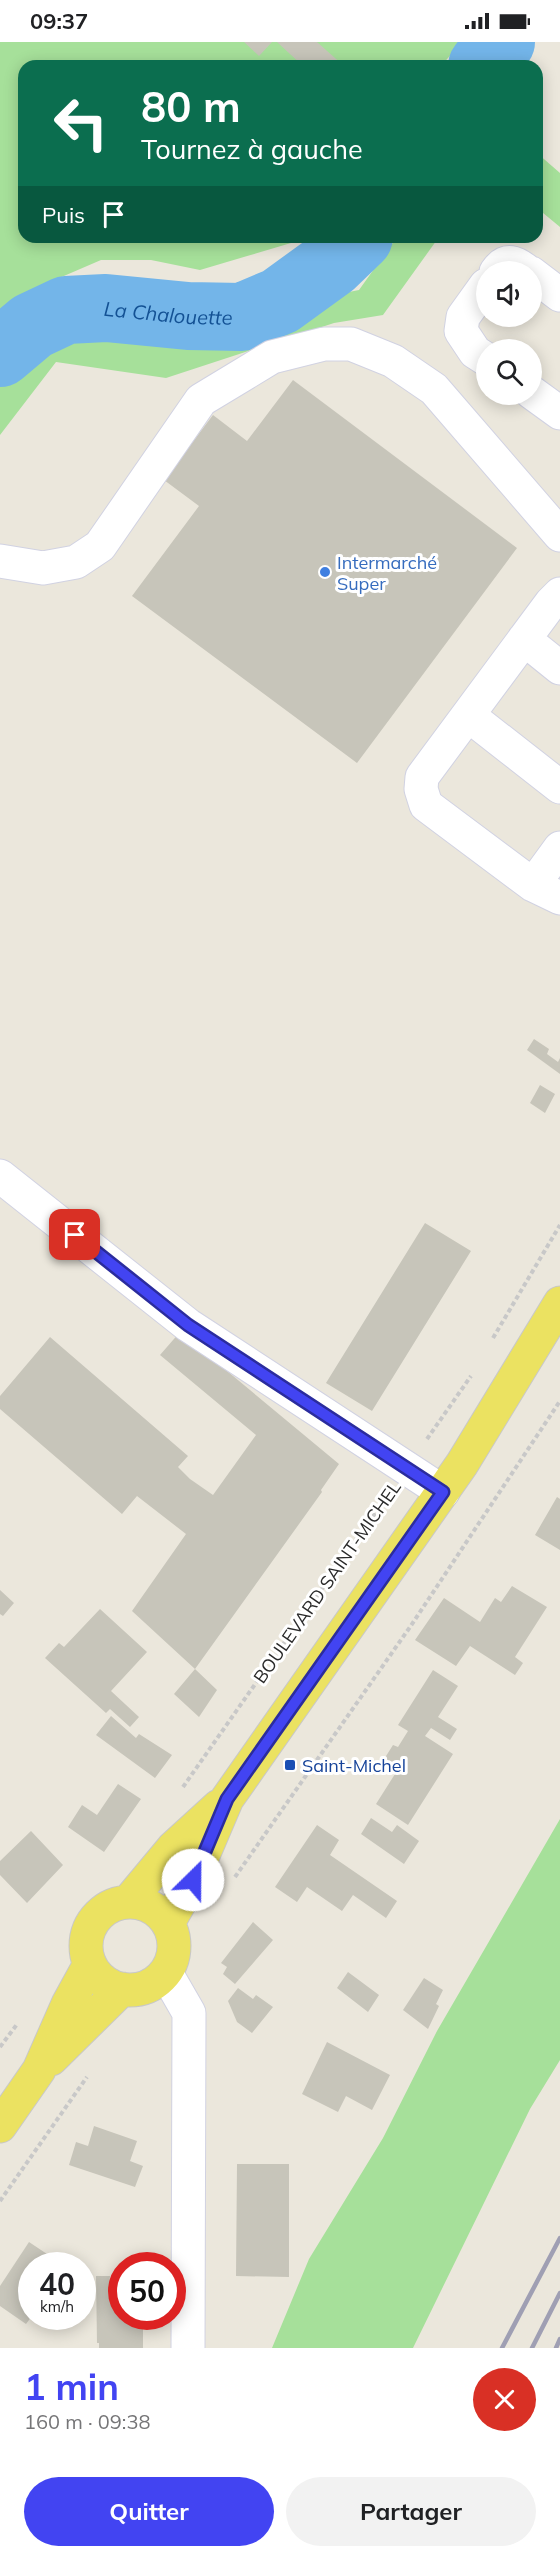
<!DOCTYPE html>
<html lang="fr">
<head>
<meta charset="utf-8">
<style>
	body { margin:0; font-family:Mulish,sans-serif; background:#f2f2f2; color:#202124; height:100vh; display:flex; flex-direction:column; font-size:22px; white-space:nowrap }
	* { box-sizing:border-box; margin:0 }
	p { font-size:20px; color:#757577 }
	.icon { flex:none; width:33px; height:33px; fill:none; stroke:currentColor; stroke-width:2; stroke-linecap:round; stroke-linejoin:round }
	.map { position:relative; height:2306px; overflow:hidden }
	.drawer { display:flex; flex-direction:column; background:#fff; flex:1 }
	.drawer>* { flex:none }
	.guide { position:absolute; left:18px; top:18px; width:525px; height:183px; border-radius:18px; box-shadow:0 3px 15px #0003; background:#0b6e4f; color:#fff; overflow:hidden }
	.tools { position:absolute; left:476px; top:219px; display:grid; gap:12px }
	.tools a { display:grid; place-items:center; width:66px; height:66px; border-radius:50%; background:#fff; box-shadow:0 3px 15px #0003; font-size:30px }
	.speed { position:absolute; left:18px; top:2210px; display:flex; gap:12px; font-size:30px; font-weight:700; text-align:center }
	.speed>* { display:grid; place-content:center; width:78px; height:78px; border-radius:50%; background:#fff; box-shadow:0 3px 15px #0003; line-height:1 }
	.speed small { font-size:15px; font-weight:400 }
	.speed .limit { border:9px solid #d22; background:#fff; color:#111 }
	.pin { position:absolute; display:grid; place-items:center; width:51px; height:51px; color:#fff; margin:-26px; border-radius:12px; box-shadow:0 3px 9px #0006 }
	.me { position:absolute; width:66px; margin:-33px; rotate:23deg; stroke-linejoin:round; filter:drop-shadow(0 0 4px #0008) }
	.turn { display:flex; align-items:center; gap:21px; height:126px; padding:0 24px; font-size:27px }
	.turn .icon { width:78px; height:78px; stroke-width:2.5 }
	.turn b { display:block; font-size:42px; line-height:51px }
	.then { display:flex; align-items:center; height:57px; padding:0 24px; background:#0003; gap:12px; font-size:22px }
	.round { display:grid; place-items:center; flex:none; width:63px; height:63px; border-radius:32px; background:#f2f2f2 }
	.summary { display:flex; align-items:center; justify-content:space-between; height:102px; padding:0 24px }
	h1 { font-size:36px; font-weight:700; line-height:45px; color:#4244f2 }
	.button { display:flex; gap:12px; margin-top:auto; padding:12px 24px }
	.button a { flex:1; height:69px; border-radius:36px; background:#4244f2; color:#fff; font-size:24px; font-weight:700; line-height:69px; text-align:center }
	.button a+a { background:#f2f2f2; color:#202124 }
	.status { display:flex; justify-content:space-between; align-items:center; height:42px; padding:0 30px; background:#fff; direction:ltr }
	.status svg { height:16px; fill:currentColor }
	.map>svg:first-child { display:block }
	.green { fill:#a6e09a }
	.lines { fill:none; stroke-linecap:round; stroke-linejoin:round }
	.river { stroke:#73b5e9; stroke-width:68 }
	.building { fill:#c7c5ba }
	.minor-casing { stroke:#d1d2e2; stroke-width:35 }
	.major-casing { stroke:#c8c8c8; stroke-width:35 }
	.path { stroke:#c8c8c8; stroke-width:4; stroke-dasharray:4.5 3; stroke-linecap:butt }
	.minor { stroke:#fff; stroke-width:33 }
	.major { stroke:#ebe261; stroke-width:33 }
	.rail { stroke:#9f9fb3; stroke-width:4.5 }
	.route-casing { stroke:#2b2c9d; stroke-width:15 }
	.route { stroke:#4244f2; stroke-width:10 }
	.shop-dot { fill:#3f7fe0; stroke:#fff; stroke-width:2 }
	.transit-dot { fill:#1a4fb4; stroke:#fff; stroke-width:2 }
	.labels { text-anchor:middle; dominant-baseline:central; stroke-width:6; stroke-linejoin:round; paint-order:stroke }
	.shop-label { font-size:18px; fill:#366cbe; stroke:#fff; text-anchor:start }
	.street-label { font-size:18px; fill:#2a2a2a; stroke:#fff }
	.transit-label { font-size:18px; fill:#164399; stroke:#fff; text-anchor:start }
	.water-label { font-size:20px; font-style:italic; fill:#135194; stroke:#fff }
</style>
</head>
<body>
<div class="status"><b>09:37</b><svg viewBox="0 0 49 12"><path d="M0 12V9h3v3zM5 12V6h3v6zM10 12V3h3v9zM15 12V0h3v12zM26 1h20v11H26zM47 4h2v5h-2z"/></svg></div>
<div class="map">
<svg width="560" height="2306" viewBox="0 0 560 2306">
	<rect width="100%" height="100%" fill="#ebe7dc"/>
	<path class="green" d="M0 0H462L441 24H24V195H301L291 201 200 228 151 218H101L36 246 0 270Z
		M537 111 560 131V185L537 166Z
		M397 195H439L383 273 334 281 166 336 56 320 0 393V338L45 289 88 276 136 280H262L309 258 359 248Z
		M560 1777V2018L530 2067 413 2306H272L309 2217 383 2096 437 1989Z"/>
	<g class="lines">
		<g class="river">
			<path d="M482 24 501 0"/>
			<path id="s1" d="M0 311 32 284 66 268 106 266 188 274 242 275 280 259 331 222 359 195"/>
		</g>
	</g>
	<path class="building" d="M244 0H272L259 14Z
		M277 0H317L344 24H303Z
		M293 338 517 506 357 721 132 554 199 464 164 438 213 373 247 399Z
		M534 997 549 1007 547 1012 558 1020 560 1016V1032L527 1008Z
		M540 1043 555 1052 545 1071 530 1061Z
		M425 1181 471 1209 372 1369 326 1341Z
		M180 1290 339 1422 321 1448 322 1450 195 1627 132 1569 186 1492 137 1454 122 1472 0 1367V1354L50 1295 188 1414 178 1425 190 1437 213 1453 256 1393 160 1313Z
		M557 1455 560 1457V1508L535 1493Z
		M512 1544 547 1565 515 1615 523 1621 515 1633 470 1604 456 1624 415 1598 444 1556 480 1580 495 1556 501 1560Z
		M0 1548 14 1561 3 1574 0 1572Z
		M100 1567 147 1610 111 1649 139 1675 130 1685 110 1667 106 1671 45 1616 59 1601 64 1605Z
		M195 1627 217 1648 199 1675 174 1652Z
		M433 1628 458 1644 438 1675 457 1687 450 1698 431 1686 425 1694 453 1712 408 1783 376 1762 395 1732 381 1722 393 1703 398 1705 408 1689 398 1683Z
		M111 1674 136 1696 139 1692 172 1713 155 1736 96 1693Z
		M118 1742 141 1757 104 1810 68 1785 82 1763 97 1773Z
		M371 1776 392 1790 397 1783 419 1799 404 1822 361 1792Z
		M317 1783 339 1798 330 1813 397 1859 386 1876 353 1853 342 1869 307 1845 297 1860 275 1845Z
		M31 1789 63 1823 27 1861 0 1833V1819Z
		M253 1880 273 1898 235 1942 223 1932 227 1925 221 1921Z
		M348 1930 379 1953 368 1970 337 1946Z
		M424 1936 443 1948 436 1962 439 1964 428 1987 403 1968Z
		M238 1946 253 1957 256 1953 273 1965 252 1991 237 1980 228 1959Z
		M327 2000 390 2033 372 2068 346 2054 338 2070 302 2052Z
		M94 2084 137 2099 130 2119 143 2124 135 2145 69 2123 76 2100 88 2104Z
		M237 2122H289V2235L236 2234Z
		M29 2200 50 2214 44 2223H32V2274L26 2282 0 2264V2244Z
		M96 2234H110L109 2243 122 2242V2274H143V2306H99V2301H97Z"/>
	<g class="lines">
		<g class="minor-casing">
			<path id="minor" d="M496 230C506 215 516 220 528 230
				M531 231 560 253
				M486 243 463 275 461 289 475 310 486 317
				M531 350 560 371
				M0 519 43 526 76 520 100 504 201 358 272 315 324 302H351L393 319 434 347 560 493
				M560 552 551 561 422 735 421 747 426 763 533 843 560 856
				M524 597 560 626
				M468 673 560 745
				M533 843 560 806
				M0 1134 188 1283 443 1450
				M166 1931 189 1971 188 2306"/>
		</g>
		<g class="major-casing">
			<path id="major" d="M128 1860 173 1806 219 1764
				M86 1904a44 44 0 1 1 88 0a44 44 0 1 1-88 0Z
				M168 1881 193 1837 227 1757 462 1422 560 1261
				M51 2017 122 1947
				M0 2084 39 2028 68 1962 90 1922"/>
		</g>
		<path class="path" d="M493 1296 560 1183
			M427 1397 471 1334
			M183 1745 387 1454
			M235 1835 410 1585 560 1359
			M0 2005 18 1981
			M0 2159 87 2035"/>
		<use href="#minor" class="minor"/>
		<use href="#major" class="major"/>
		<path class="rail" d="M502 2306 560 2196
			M532 2306 560 2251
			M556 2306 560 2297"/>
	</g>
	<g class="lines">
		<g class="route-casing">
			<path id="route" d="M75 1193 188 1283 443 1450 227 1757 193 1838"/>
		</g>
		<use href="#route" class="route"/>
	</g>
	<circle class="shop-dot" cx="325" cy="530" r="6"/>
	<rect class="transit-dot" x="284" y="1717" width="12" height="12" rx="3"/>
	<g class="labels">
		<g class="shop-label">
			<text x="337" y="520">Intermarché<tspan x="337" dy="21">Super</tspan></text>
		</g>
		<g class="street-label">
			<text transform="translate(327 1540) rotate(-55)">BOULEVARD SAINT-MICHEL</text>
		</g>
		<g class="transit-label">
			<text x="302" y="1723">Saint-Michel</text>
		</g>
		<g class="water-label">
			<text stroke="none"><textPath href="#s1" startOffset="182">La Chalouette</textPath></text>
		</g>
	</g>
</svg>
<div class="tools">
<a><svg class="icon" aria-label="sound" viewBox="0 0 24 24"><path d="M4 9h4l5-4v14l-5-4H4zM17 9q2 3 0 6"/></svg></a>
<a><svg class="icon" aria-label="search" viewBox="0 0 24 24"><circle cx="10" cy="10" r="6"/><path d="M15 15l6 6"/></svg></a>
</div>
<div class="speed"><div>40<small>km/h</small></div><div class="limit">50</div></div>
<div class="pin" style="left:75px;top:1193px;background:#d93025"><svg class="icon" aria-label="arrive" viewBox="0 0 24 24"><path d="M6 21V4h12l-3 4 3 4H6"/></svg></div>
<svg class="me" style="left:193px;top:1838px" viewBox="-20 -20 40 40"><circle r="19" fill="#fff"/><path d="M0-13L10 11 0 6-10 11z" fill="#4244f2"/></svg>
<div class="guide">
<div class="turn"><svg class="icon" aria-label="left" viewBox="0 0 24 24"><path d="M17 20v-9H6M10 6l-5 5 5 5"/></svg><div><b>80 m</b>Tournez à gauche</div></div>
<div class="then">Puis<svg class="icon" aria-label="arrive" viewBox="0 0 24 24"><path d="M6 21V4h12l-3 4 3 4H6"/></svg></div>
</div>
</div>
<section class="drawer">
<div class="summary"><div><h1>1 min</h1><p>160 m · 09:38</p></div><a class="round" style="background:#d93025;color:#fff"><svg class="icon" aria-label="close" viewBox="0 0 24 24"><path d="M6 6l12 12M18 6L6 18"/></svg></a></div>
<div class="button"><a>Quitter</a><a>Partager</a></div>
</section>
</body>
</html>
